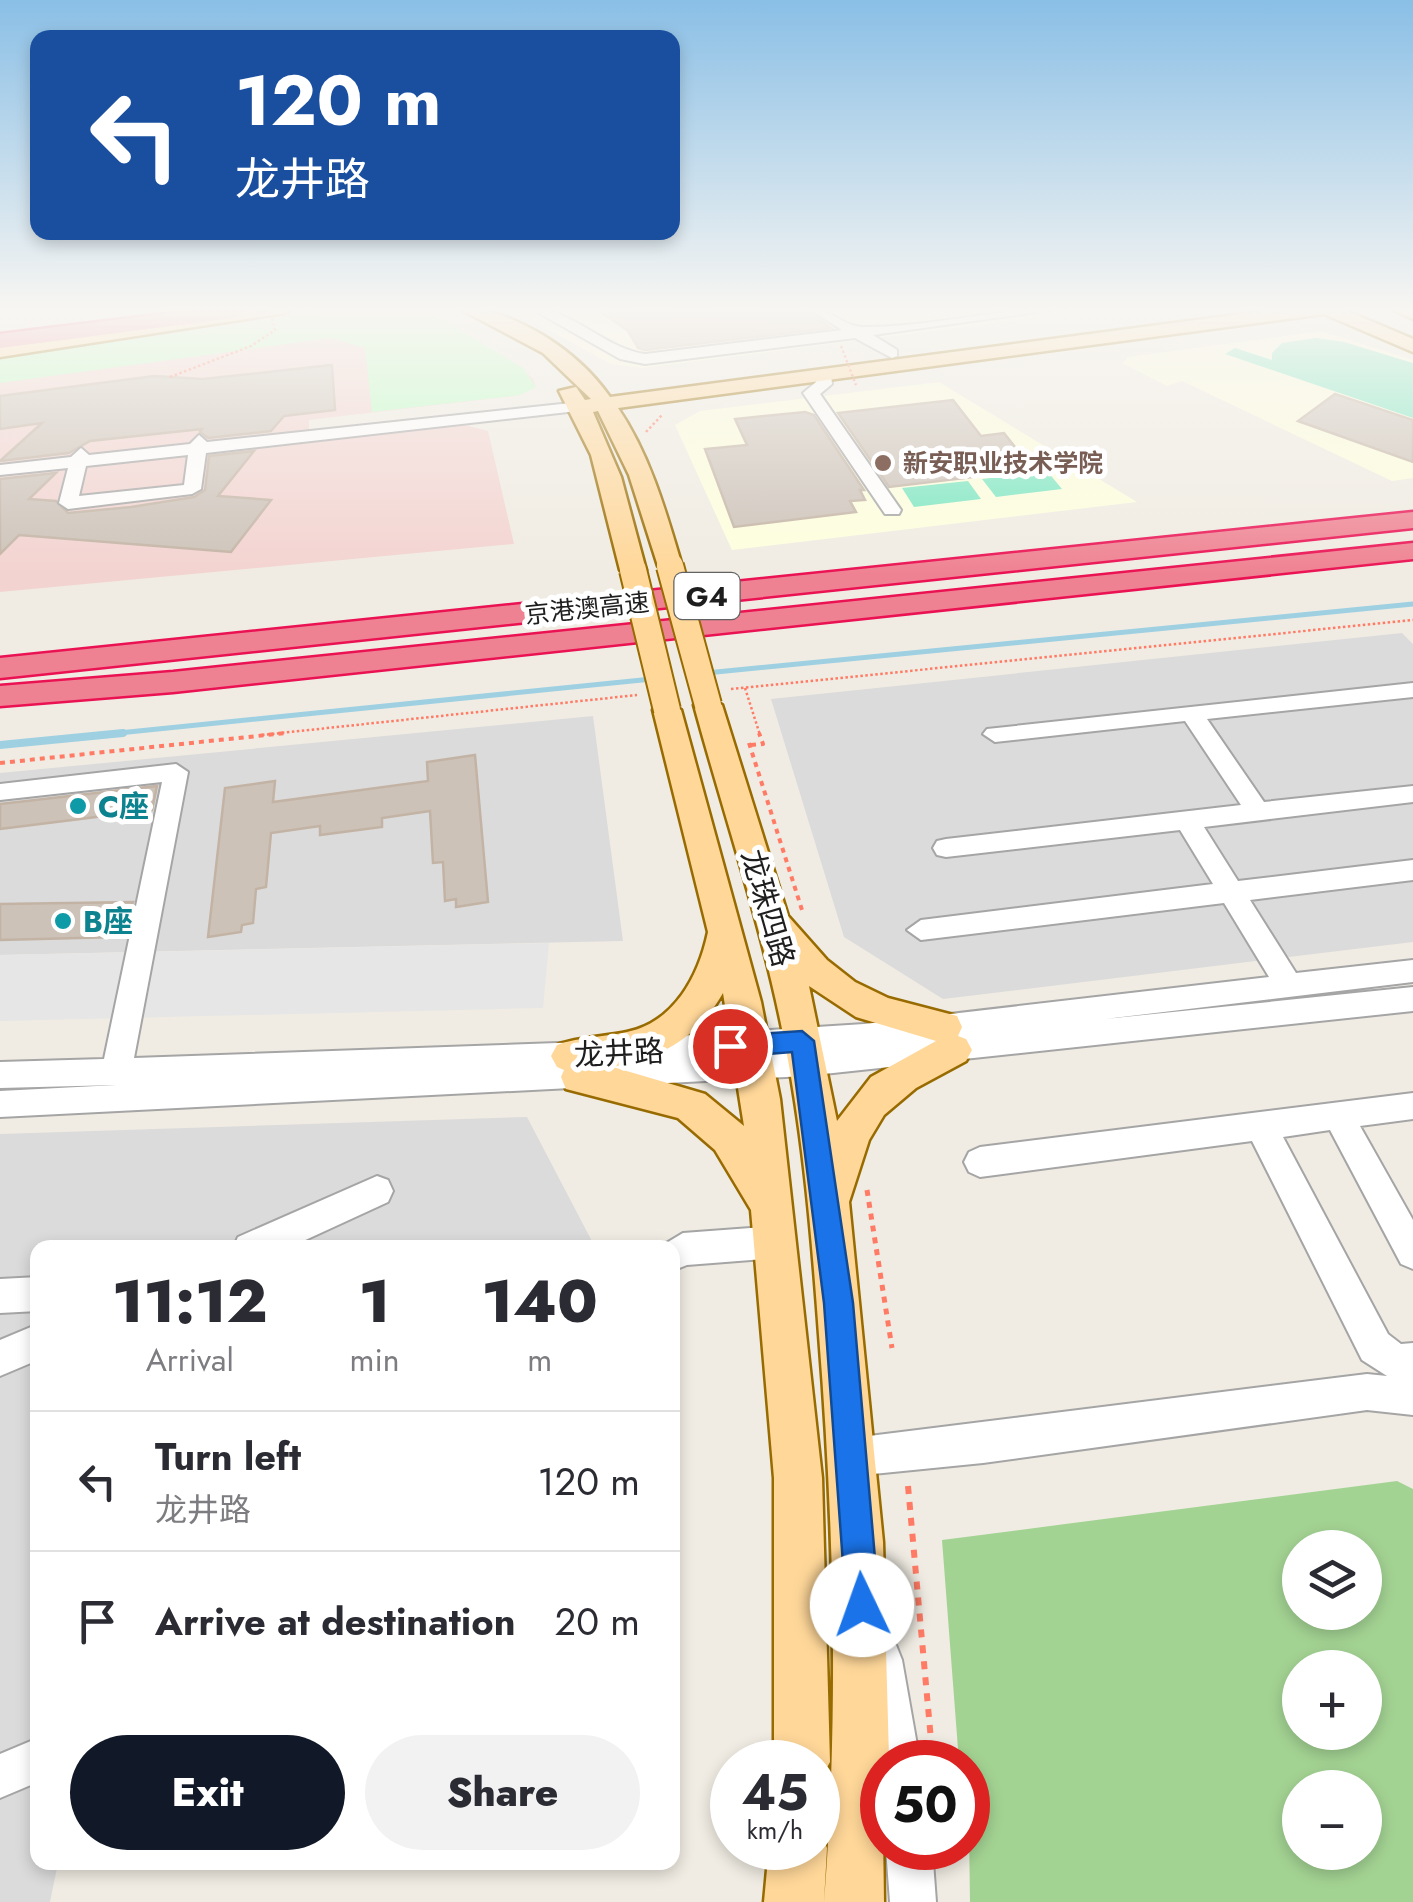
<!DOCTYPE html>
<html lang="en">
<head>
<meta charset="utf-8">
<style>
	body { margin:0; font-family:Jost,"Noto Sans SC",sans-serif; background:#f2f2f3; color:#2b2b33; height:100vh; display:flex; flex-direction:column; font-size:38px; white-space:nowrap }
	* { box-sizing:border-box; margin:0 }
	p { font-size:32px; color:#7c7c81 }
	.icon { flex:none; width:55px; height:55px; fill:none; stroke:currentColor; stroke-width:2; stroke-linecap:round; stroke-linejoin:round }
	.map { position:relative; flex:1; overflow:hidden }
	.sheet { position:absolute; left:30px; top:1240px; width:650px; height:630px; display:flex; flex-direction:column; background:#fff; border-radius:20px; box-shadow:0 5px 15px #0003 }
	.sheet>* { flex:none }
	.top-card { position:absolute; left:30px; top:30px; width:650px; height:210px; border-radius:20px; box-shadow:0 5px 15px #0003; background:#1a4fa0; color:#fff; overflow:hidden }
	.controls { position:absolute; left:1282px; top:1530px; display:grid; gap:20px }
	.controls a { display:grid; place-items:center; width:100px; height:100px; border-radius:50%; background:#fff; box-shadow:0 5px 15px #0003; font-size:50px }
	.speed { position:absolute; left:710px; top:1740px; display:flex; gap:20px; font-size:50px; font-weight:700; text-align:center }
	.speed>* { display:grid; place-content:center; width:130px; height:130px; border-radius:50%; background:#fff; box-shadow:0 5px 15px #0003; line-height:1 }
	.speed small { font-size:25px; font-weight:400 }
	.speed .limit { border:15px solid #d22; background:#fff; color:#111 }
	.pin { position:absolute; display:grid; place-items:center; width:85px; height:85px; color:#fff; margin:-42px; border:5px solid #fff; border-radius:50%; box-shadow:0 2px 10px #0007 }
	.me { position:absolute; width:110px; margin:-55px; rotate:357deg; stroke-linejoin:round; filter:drop-shadow(0 0 8px #0008) }
	.turn { display:flex; align-items:center; gap:35px; height:210px; padding:0 40px; font-size:45px }
	.turn .icon { width:130px; height:130px; stroke-width:2.5 }
	.turn b { display:block; font-size:70px; line-height:85px }
	.eta { display:flex; justify-content:space-evenly; align-items:center; height:170px; text-align:center }
	.eta b { font-size:60px; font-weight:800; line-height:70px }
	.primary-button { display:flex; gap:20px; margin-top:auto; padding:20px 40px }
	.primary-button a { flex:1; height:115px; border-radius:60px; background:#111827; color:#fff; font-size:40px; font-weight:800; line-height:115px; text-align:center }
	.primary-button a+a { background:#f2f2f3; color:#2b2b33 }
	ul { padding:0; list-style:none }
	li { display:flex; align-items:center; gap:30px; height:140px; padding:0 40px; border-top:2px solid #e1e1e2 }
	li div { flex:1 }
	li b { display:block; font-size:38px }
	li em { font-style:normal }
	.map>svg:first-child { display:block }
	.residential { fill:#dcdbdb }
	.commercial { fill:#f3d3d0 }
	.education { fill:#feffdd }
	.forest { fill:#a3d393; fill-rule:evenodd }
	.park { fill:#bbffc3 }
	.pitch { fill:#78e7c1 }
	.parking { fill:#e6e6e6 }
	.lines { fill:none; stroke-linecap:round; stroke-linejoin:round }
	.stream-far1 { stroke:#9ed0e2; stroke-width:5 }
	.stream { stroke:#9ed0e2; stroke-width:8 }
	.building { fill:#ccc2b8; stroke:#c3b3a4; stroke-width:2.5 }
	.minor-casing { stroke:#a5a5a5; stroke-width:4 }
	.major-casing { stroke:#986b00; stroke-width:5 }
	.highway-casing { stroke:#eb1254; stroke-width:5 }
	.path-far3 { stroke:#ff7b65; stroke-width:2.5; stroke-dasharray:2.5 2.5; stroke-linecap:butt }
	.path-far2 { stroke:#ff7b65; stroke-width:4; stroke-dasharray:5 5; stroke-linecap:butt }
	.path-far1 { stroke:#ff7b65; stroke-width:5; stroke-dasharray:6 6; stroke-linecap:butt }
	.path { stroke:#ff7b65; stroke-width:6; stroke-dasharray:8 8; stroke-linecap:butt }
	.minor { fill:#fff; fill-rule:evenodd }
	.major { fill:#ffd799; fill-rule:evenodd }
	.highway { fill:#ef8292; fill-rule:evenodd }
	.major-bridge-casing { stroke:#986b00; stroke-width:30; stroke-linecap:butt }
	.path-bridge { stroke:#ff7b65; stroke-width:2.5; stroke-dasharray:2.5 2.5; stroke-linecap:butt }
	.major-bridge { stroke:#ffd799; stroke-width:26 }
	.route { fill:#1a73e8; stroke:#114b97; stroke-width:2.5 }
	.education-dot { fill:#8d6e63; stroke:#fff; stroke-width:4 }
	.culture-dot { fill:#0f9aa8; stroke:#fff; stroke-width:4 }
	.labels { text-anchor:middle; dominant-baseline:central; stroke-width:10; stroke-linejoin:round; paint-order:stroke }
	.far-education-label { font-size:25px; font-weight:bold; fill:#785e54; stroke:#fff; text-anchor:start }
	.far-street-label { font-size:25px; fill:#1e1e1e; stroke:#fff }
	.shield { fill:#fff; stroke:#626262; stroke-width:2.5 }
	.shield-label { font-size:28px; font-weight:bold; fill:#1e1e1e }
	.culture-label { font-size:30px; font-weight:bold; fill:#0d838f; stroke:#fff; text-anchor:start }
	.street-label { font-size:30px; fill:#1e1e1e; stroke:#fff }
</style>
</head>
<body>
<div class="map">
<svg width="1413" height="1902" viewBox="0 0 1413 1902">
	<rect width="100%" height="100%" fill="#f0ece3"/>
	<path class="residential" d="M1402 633 1413 644V942L943 999 844 937 771 699Z
		M593 716 623 941 0 955V773Z
		M527 1117 595 1247 38 1248V1862L58 1863 50 1902H0V1134Z"/>
	<path class="commercial" d="M350 308 425 309 533 378 536 387 520 395 309 420V437L457 423 488 431 514 544 0 592V358Z"/>
	<path class="education" d="M508 308H1115L642 368 611 364Z
		M1321 331 1413 360V478L1392 481 1182 381 1167 386 1122 363 1129 357Z
		M939 382 1137 502 732 550 675 425 700 411Z"/>
	<path class="forest" d="M1397 1481 1413 1489V1902H970L968 1762H959L942 1540ZM1300 1548H1365V1612H1300ZM1300 1668H1365V1732H1300ZM1300 1788H1365V1852H1300Z"/>
	<path class="park" d="M350 308 425 309 523 368 536 387 520 395 372 412 365 348 331 338 0 383V358Z"/>
	<path class="pitch" d="M1316 338 1344 342 1413 363V418L1225 354 1235 348 1272 360V353L1282 343Z
		M1047 471 1062 489 996 497 982 479Z
		M968 481 981 499 914 507 902 488Z"/>
	<path class="parking" d="M549 943 543 1008 0 1021V955Z"/>
	<g class="lines">
		<path class="stream-far1" d="M706 673 1413 604
			M99 735 652 679"/>
		<path class="stream" d="M0 745 123 733"/>
	</g>
	<path class="building" d="M596 308 689 313 804 308 831 328 645 350 638 348 628 331Z
		M332 365 335 410 284 416 271 431 208 438 200 432 202 429 90 441 69 453 0 461 42 423 0 429V396L154 376 203 379Z
		M1335 394 1413 420V462L1298 421Z
		M953 400 981 436 1004 433 1033 470 889 487 838 413Z
		M805 412 814 415 864 490H860L865 500 850 501 856 512 734 527 705 449 747 445 735 419Z
		M254 451 218 496 271 500 231 552 19 535 0 554V479L56 473 29 499 56 501 68 513 131 507 194 497 205 490 209 456Z
		M475 755 488 902 456 907V899L445 901 443 862 433 863 430 811 382 818V827L320 835V826L271 833 266 887 256 889 253 923 242 925 241 932 208 937 225 788 275 781 273 802 428 781 427 762Z
		M157 786 152 810 0 829V804Z
		M133 902 119 937 0 940V904Z"/>
	<g class="lines">
		<g class="minor-casing">
			<path id="minor" d="M530 308C572 308 603 348 645 354L842 330 808 308C830 308 845 328 865 327 932 327 998 308 1066 308L873 335 897 350V356L892 358 855 338 645 364 620 359Z
				M817 371 831 374 832 384 820 394 901 510 899 514H885L803 393 816 382Z
				M580 402 586 404V410L206 453 201 489 192 494 68 509 59 503 68 468 0 475V465L71 457 81 448 89 455 190 444 199 435 207 442ZM188 455 184 485 79 496 86 466Z
				M1413 683V697L1207 719 1264 802 1413 786V802L1204 827 1238 881 1413 860V880L1250 900 1296 973 1413 960V982L1105 1019 1413 987V1011L805 1076 0 1117V1091L116 1085 0 1088V1062L104 1059 162 782 0 800V784L176 764 188 772 134 1058 586 1042 596 1046 598 1061 618 1060 614 1052 619 1043 629 1039 864 1024 1269 977 1224 903 921 940 907 930 921 920 1213 884 1180 830 946 857 937 855 933 848 937 841 946 839 1241 805 1185 721 995 742 983 734 987 729Z
				M1413 1093V1119L1360 1126 1413 1220V1269L1401 1264 1330 1130 1283 1137 1388 1334 1401 1344 1413 1343V1415L1367 1410 983 1463 853 1476 840 1470 834 1457 840 1444 853 1438 1367 1374 1387 1376 1362 1360 1252 1141 980 1177 969 1172 964 1162 969 1152 980 1147Z
				M377 1176 388 1180 393 1191 388 1202 288 1248H233L238 1237Z
				M777 1226 789 1231 794 1242 789 1253 777 1258 687 1265 672 1271V1248H658L683 1233Z
				M38 1277V1311L0 1313V1279Z
				M38 1324V1360L0 1376V1340Z
				M881 1639 896 1645 902 1660 920 1762H882V1778L876 1762 860 1660 866 1645Z
				M38 1738V1782L0 1798V1754Z
				M886 1848H932L936 1902H890Z"/>
		</g>
		<g class="major-casing">
			<path id="major" d="M248 308H294L285 313 0 357V345Z
				M458 308C514 308 578 351 610 397L1288 308H1340L1413 339V352L1324 314 618 408C650 455 666 512 682 566L670 573 658 566 629 475 598 411 593 412 621 477 646 570 633 578 620 570 591 455 559 391 576 387 585 400 591 399 543 353Z
				M1389 308H1413V319Z
				M708 696 722 705 788 916 827 960 855 982 888 998 957 1016 962 1027 958 1036 966 1039 972 1050 966 1061 916 1088 884 1115 869 1140 849 1202 883 1542 889 1758V1762H882L884 1902H824C839 1712 834 1524 819 1335 812 1239 804 1143 786 1049 764 932 725 819 694 705ZM809 986 856 1017 936 1041 871 1077 837 1121Z
				M667 701 681 710 761 1002 780 1099 822 1478 830 1762 818 1784V1762H774V1478L751 1210 715 1150 678 1118 566 1089 561 1077 564 1070 557 1067 551 1056 557 1045C579 1037 604 1037 627 1032 675 1022 699 975 708 932L653 710ZM723 993 744 1126 705 1094 613 1067C662 1058 698 1037 723 993Z
				M818 1827 827 1848 824 1902H764L769 1848H818Z"/>
		</g>
		<g class="highway-casing">
			<path id="highway" d="M213 308H275L265 314 0 348V334Z
				M1413 512V528L0 678V658Z
				M1413 543V559L173 692 0 706V686L173 672Z"/>
		</g>
		<path class="path-far3" d="M304 312 329 308
			M646 432 662 415
			M745 688 760 735
			M731 689 1413 620
			M262 735 637 695"/>
		<path class="path-far2" d="M749 743 802 910
			M751 745 763 744 759 733
			M0 763 286 733"/>
		<path class="path-far1" d="M867 1190 892 1348"/>
		<path class="path" d="M908 1486 931 1740"/>
		<use href="#minor" class="minor"/>
		<use href="#major" class="major"/>
		<use href="#highway" class="highway"/>
		<g class="major-bridge-casing">
			<path id="major-bridge" d="M670 566 708 705
				M633 570 667 710"/>
		</g>
		<path class="path-bridge" d="M841 346 856 385
			M170 377 251 346 275 330 269 308"/>
		<use href="#major-bridge" class="major-bridge"/>
	</g>
	<linearGradient id="sky" x2="0" y2="1"><stop stop-color="#8abfe6"/><stop offset="0.54" stop-color="#f8f6f2"/><stop offset="1" stop-color="#f8f6f2" stop-opacity="0"/></linearGradient>
	<rect width="1413" height="574" fill="url(#sky)"/>
	<path class="route" d="M802 1031 814 1041 853 1303 879 1605 874 1617 862 1622 851 1617 846 1605 824 1303 792 1052 730 1057 718 1046 730 1036Z"/>
	<circle class="education-dot" cx="883" cy="463" r="10"/>
	<g class="culture-dot">
		<circle cx="78" cy="806" r="10"/>
		<circle cx="63" cy="921" r="10"/>
	</g>
	<g class="labels">
		<g class="far-education-label">
			<text x="903" y="463">新安职业技术学院</text>
		</g>
		<g class="far-street-label">
			<text transform="translate(587 608) rotate(-6)">京港澳高速</text>
		</g>
		<rect class="shield" x="674.5" y="573" width="65" height="46" rx="8"/>
		<g class="shield-label">
			<text x="707" y="596">G4</text>
		</g>
		<g class="culture-label">
			<text x="98" y="806">C座</text>
			<text x="83" y="921">B座</text>
		</g>
		<g class="street-label">
			<text transform="translate(768 908) rotate(74)">龙珠四路</text>
			<text transform="translate(619 1053) rotate(-3)">龙井路</text>
		</g>
	</g>
</svg>
<div class="controls">
<a><svg class="icon" aria-label="layers" viewBox="0 0 24 24"><path d="M12 4l9 5-9 5-9-5zM3 14l9 5 9-5"/></svg></a>
<a>+</a>
<a>−</a>
</div>
<div class="speed"><div>45<small>km/h</small></div><div class="limit">50</div></div>
<div class="pin" style="left:730px;top:1046px;background:#d93025"><svg class="icon" aria-label="arrive" viewBox="0 0 24 24"><path d="M6 21V4h12l-3 4 3 4H6"/></svg></div>
<svg class="me" style="left:862px;top:1605px" viewBox="-20 -20 40 40"><circle r="19" fill="#fff"/><path d="M0-13L10 11 0 6-10 11z" fill="#1a73e8"/></svg>
<div class="top-card">
<div class="turn"><svg class="icon" aria-label="left" viewBox="0 0 24 24"><path d="M17 20v-9H6M10 6l-5 5 5 5"/></svg><div><b>120 m</b>龙井路</div></div>
</div>
<section class="sheet">
<div class="eta">
<div><b>11:12</b><p>Arrival</p></div>
<div><b>1</b><p>min</p></div>
<div><b>140</b><p>m</p></div>
</div>
<ul>
<li><svg class="icon" aria-label="left" viewBox="0 0 24 24"><path d="M17 20v-9H6M10 6l-5 5 5 5"/></svg><div><b>Turn left</b><p>龙井路</p></div><em>120 m</em></li>
<li><svg class="icon" aria-label="arrive" viewBox="0 0 24 24"><path d="M6 21V4h12l-3 4 3 4H6"/></svg><div><b>Arrive at destination</b></div><em>20 m</em></li>
</ul>
<div class="primary-button"><a>Exit</a><a>Share</a></div>
</section>
</div>
</body>
</html>
